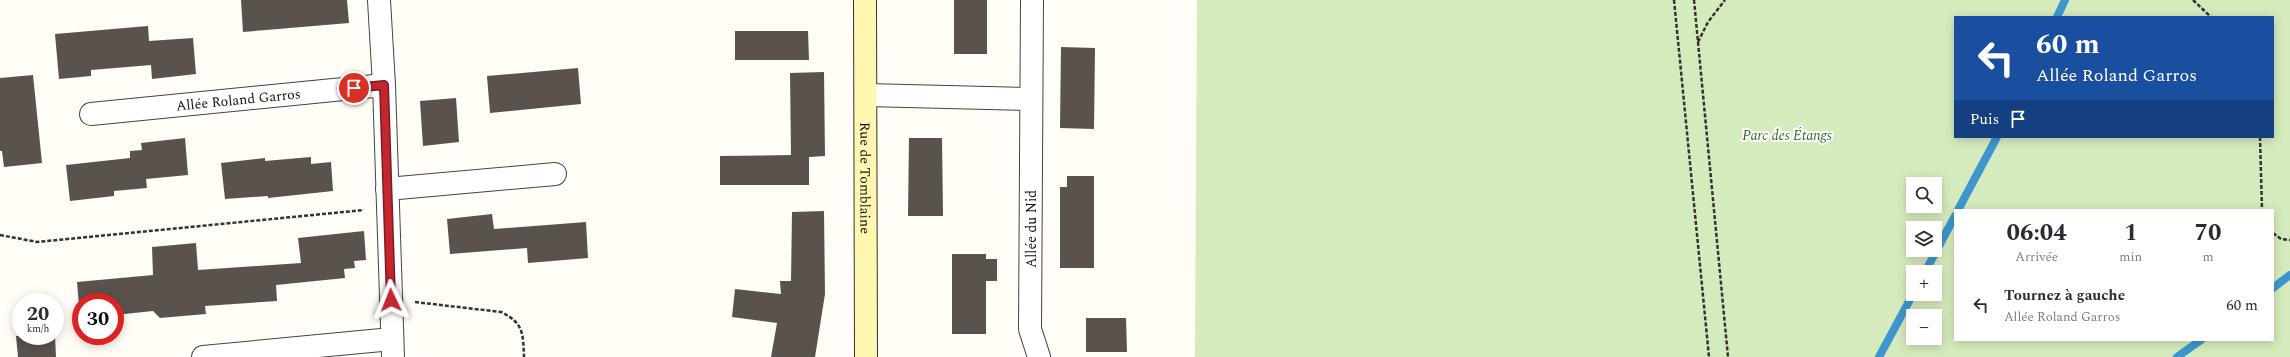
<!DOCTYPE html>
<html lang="fr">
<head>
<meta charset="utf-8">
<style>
	body { margin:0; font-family:Spectral,serif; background:#f7f7f7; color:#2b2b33; height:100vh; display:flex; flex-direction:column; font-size:15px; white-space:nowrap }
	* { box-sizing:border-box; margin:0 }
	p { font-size:13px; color:#7c7c81 }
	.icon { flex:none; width:22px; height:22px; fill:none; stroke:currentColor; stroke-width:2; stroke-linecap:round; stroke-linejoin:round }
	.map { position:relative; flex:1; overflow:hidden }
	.panel { position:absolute; left:1954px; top:209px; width:320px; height:132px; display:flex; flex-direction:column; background:#fff; border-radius:0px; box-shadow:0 2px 10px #0003 }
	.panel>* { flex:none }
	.banner { position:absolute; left:1954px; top:16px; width:320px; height:122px; border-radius:0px; box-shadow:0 2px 10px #0003; background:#1a4fa0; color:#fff; overflow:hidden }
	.buttons { position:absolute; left:1906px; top:177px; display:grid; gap:8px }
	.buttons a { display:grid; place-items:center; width:36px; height:36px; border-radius:0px; background:#fff; box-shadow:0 2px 10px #0003; font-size:20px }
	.speed { position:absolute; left:12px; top:293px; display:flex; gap:8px; font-size:20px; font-weight:700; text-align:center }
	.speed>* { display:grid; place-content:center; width:52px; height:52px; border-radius:50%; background:#fff; box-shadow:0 2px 10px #0003; line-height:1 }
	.speed small { font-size:10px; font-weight:400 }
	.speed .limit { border:6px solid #d22; background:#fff; color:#111 }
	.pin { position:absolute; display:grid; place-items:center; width:34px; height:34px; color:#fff; margin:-17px; border:2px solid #fff; border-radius:50%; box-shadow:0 1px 4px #0007 }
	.me { position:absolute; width:44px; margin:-22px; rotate:358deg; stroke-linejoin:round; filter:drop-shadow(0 0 3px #0008) }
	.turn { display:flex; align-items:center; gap:14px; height:84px; padding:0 16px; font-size:18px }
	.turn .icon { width:52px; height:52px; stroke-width:2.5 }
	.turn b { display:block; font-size:28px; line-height:34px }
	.then { display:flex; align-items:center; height:38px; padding:0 16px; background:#0003; gap:8px; font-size:15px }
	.eta { display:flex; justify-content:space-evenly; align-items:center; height:68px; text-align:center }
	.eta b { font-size:24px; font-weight:700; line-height:28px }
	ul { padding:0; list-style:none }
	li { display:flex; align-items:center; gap:12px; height:56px; padding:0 16px }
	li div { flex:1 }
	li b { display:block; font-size:15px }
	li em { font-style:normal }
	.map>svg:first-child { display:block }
	.green { fill:#d5ebbd; fill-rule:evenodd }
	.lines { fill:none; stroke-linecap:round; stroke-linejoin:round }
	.stream { stroke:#3f96cf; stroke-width:8 }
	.building { fill:#5a524d }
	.minor-casing { stroke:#444; stroke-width:24 }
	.secondary-casing { stroke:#333; stroke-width:24 }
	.path { stroke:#333; stroke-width:2.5; stroke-dasharray:4 2; stroke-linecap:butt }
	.minor { stroke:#fff; stroke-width:22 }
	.secondary { stroke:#fff6b0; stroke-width:22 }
	.route-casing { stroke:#7f191e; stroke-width:10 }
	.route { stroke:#c4262e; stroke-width:7 }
	.labels { text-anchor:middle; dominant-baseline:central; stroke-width:4; stroke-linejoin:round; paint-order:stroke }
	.street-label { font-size:14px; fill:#111; stroke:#fff }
	.park-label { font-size:14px; font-style:italic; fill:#2f6b1f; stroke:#fff }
</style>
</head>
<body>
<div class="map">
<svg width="2290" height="357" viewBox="0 0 2290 357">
	<rect width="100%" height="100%" fill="#fffdf5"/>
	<path class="green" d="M1197 0H2290V357H1195ZM1955 17H2273V137H1955ZM1913 184H1935V206H1913ZM1955 210H2273V340H1955ZM1913 228H1935V250H1913ZM1913 272H1935V294H1913ZM1913 316H1935V338H1913Z"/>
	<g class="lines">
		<path class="stream" d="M2057 17 2065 0
			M1958 210 1997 137
			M1925 272 1955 216
			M2273 288 2290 275
			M1879 357 1913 294
			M2177 357 2201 340"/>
	</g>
	<path class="building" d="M241 0H347L349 23 243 32Z
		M954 0H987V54H954Z
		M148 26 149 41 193 38 196 74 152 79 151 65 91 70V76L59 79 55 34Z
		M735 31H808L809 60H735Z
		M1061 47 1095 48 1094 129 1060 128Z
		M578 68 581 104 490 113 487 76Z
		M824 72 825 156 809 157V185H720V156L791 155 790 73Z
		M33 75 42 163 4 167 2 151H0V78Z
		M456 98 459 142 423 146 420 101Z
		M185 138 188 175 146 179 147 188 114 191V196L70 201 66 165 130 158V151L142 150 141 143Z
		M909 138H942L943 216H908Z
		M311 157V164L331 162 333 191 268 198V196L225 199 221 163 265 158V161Z
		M1067 176H1094V268H1060V187H1067Z
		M824 211 825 294 815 357H771L777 323 732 317 735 289 781 294 780 281H791L792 212Z
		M492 214 494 229 586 222 588 258 528 263 527 248 450 254 447 219Z
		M364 231 366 260 354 261 355 268 344 269 345 278 276 285 277 301 205 306 206 314 160 318 153 311 115 315V302H81L80 318 77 282 153 275 152 247 196 243 198 270 301 263 298 238Z
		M952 254H986V259H997V281H986V334H952Z
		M1086 318H1126L1127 352H1086Z
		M16 336H55L56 357H18Z"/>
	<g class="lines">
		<g class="minor-casing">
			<g id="minor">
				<path d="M379 0 384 85 393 357"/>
				<path d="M1032 0 1030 329 1039 357"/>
				<path d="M866 95 1031 99"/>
				<path id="s1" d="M91 114 384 85"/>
				<path d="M387 189 555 174"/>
				<path d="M203 357 392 339"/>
			</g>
		</g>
		<g class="secondary-casing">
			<g id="secondary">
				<path id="s2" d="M865 0 866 357"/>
			</g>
		</g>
		<path class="path" d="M1674 0 1709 357
			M1694 0 1728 357
			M2193 0 2211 17
			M1698 42 1708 22 1725 0
			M2260 137 2262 210
			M2273 233 2281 239 2290 240
			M0 235 37 242 364 210
			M415 302 501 312C524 323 523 334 524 357"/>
		<use href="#minor" class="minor"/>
		<use href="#secondary" class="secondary"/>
	</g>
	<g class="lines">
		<g class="route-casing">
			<path id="route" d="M354 88 384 85 391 300"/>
		</g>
		<use href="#route" class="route"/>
	</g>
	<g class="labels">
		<g class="street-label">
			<text stroke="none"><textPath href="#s1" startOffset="148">Allée Roland Garros</textPath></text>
			<text stroke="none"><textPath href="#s2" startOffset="178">Rue de Tomblaine</textPath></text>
			<text transform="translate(1031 229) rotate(-90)">Allée du Nid</text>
		</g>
		<g class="park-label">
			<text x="1787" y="135">Parc des Étangs</text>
		</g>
	</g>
</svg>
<div class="buttons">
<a><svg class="icon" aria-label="search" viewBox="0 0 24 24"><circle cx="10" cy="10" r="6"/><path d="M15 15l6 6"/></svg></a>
<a><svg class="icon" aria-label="layers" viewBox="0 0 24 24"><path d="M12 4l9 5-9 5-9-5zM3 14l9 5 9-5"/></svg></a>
<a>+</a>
<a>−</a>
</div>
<div class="speed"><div>20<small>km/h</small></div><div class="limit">30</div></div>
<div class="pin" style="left:354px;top:88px;background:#d93025"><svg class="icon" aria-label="arrive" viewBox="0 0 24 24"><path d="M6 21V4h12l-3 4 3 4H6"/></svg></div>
<svg class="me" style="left:391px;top:300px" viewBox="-20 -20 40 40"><path d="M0-17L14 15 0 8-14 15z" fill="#c4262e" stroke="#fff" stroke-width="4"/></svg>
<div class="banner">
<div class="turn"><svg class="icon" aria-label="left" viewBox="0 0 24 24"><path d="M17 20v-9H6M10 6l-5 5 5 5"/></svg><div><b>60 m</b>Allée Roland Garros</div></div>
<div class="then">Puis<svg class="icon" aria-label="arrive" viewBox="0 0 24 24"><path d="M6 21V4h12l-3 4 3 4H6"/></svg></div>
</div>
<section class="panel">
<div class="eta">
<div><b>06:04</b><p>Arrivée</p></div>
<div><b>1</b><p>min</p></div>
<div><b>70</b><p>m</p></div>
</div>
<ul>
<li><svg class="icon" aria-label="left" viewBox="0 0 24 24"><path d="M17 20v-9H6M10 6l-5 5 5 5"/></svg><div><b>Tournez à gauche</b><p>Allée Roland Garros</p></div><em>60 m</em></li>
</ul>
</section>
</div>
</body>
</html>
